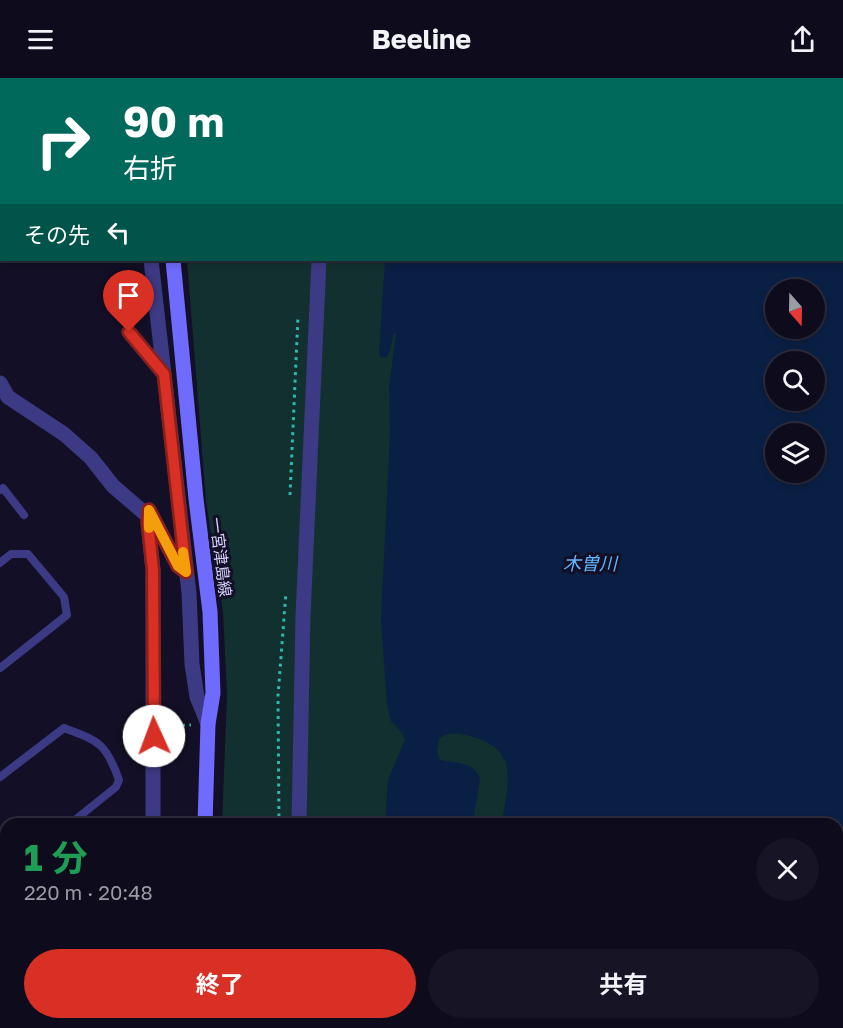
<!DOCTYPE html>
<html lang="ja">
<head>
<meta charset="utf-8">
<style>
	body { margin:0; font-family:"Golos Text","Noto Sans JP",sans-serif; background:#171425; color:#f1f3f6; height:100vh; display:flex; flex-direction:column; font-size:22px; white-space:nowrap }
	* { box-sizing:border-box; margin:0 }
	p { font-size:20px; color:#9b9ba3 }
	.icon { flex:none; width:33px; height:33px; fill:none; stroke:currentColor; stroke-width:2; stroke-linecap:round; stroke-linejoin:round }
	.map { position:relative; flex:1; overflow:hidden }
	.drawer { position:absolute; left:0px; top:740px; width:843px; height:212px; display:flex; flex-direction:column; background:#0e0b1c; border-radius:18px 18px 0 0; box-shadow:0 3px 9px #0003,0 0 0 2px #2e2b3b }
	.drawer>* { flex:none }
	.top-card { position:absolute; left:0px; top:0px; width:843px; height:183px; box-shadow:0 3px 9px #0003,0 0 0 2px #2e2b3b; background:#00695c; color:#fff; overflow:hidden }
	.needle { width:39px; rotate:160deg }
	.controls { position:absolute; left:765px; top:201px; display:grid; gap:12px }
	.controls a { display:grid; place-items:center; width:60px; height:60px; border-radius:50%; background:#0e0b1c; box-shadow:0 3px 9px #0003,0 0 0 2px #2e2b3b; font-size:30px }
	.pin { position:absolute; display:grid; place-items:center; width:51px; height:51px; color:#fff; margin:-62px -26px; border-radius:50% 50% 50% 0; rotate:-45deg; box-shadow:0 0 6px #0007 }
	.pin .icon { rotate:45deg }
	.me { position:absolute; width:66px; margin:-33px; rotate:358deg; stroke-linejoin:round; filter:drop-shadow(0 0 4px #0008) }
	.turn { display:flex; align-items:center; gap:21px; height:126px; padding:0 24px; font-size:27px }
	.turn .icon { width:78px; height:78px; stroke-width:2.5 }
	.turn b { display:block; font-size:42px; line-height:51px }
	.then { display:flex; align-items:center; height:57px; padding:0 24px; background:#0003; gap:12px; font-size:22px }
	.round { display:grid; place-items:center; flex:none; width:63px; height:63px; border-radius:32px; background:#171425 }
	.overview { display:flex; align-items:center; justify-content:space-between; height:102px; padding:0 24px }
	h1 { font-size:36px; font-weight:700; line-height:45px; color:#1e9e55 }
	.button { display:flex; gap:12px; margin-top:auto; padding:12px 24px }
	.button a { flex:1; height:69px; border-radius:36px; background:#d93025; color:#fff; font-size:24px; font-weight:700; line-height:69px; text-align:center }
	.button a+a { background:#171425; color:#f1f3f6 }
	header { display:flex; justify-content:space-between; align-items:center; height:78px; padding:0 24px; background:#0e0b1c; font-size:27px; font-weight:700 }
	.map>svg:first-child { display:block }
	.green { fill:#12302f }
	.water { fill:#0a1f44; fill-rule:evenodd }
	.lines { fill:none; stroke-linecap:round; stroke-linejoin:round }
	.path { stroke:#2fb8b0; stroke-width:3; stroke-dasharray:3 4.5; stroke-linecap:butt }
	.lane { stroke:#3d3a85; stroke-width:8 }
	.street { stroke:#3d3a85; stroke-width:15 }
	.secondary { stroke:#6f6bff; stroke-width:15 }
	.route-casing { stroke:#8d1f18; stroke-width:15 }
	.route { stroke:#d93025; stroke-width:10 }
	.slow { stroke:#f59e0b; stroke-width:10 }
	.labels { text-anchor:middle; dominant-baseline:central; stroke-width:6; stroke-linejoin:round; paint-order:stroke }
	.street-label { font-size:16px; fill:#d9d4ff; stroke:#130f26 }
	.water-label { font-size:18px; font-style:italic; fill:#62b6ff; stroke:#130f26 }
</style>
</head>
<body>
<header><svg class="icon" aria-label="menu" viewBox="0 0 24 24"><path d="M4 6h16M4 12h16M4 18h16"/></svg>Beeline<svg class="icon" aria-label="share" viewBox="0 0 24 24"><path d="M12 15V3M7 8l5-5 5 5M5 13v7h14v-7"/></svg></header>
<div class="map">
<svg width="843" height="950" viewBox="0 0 843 950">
	<rect width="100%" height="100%" fill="#130f26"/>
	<path class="green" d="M174 0H425V2Z
		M187 182H426L412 651 396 745H222L227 617 223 534 206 423Z
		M473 643 513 686 509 745H471L439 687 418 659Z
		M216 945H366L367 950H215Z"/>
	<path class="water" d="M413 0H843V950H360L361 945H837V746L502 745C508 702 521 670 466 657 457 655 447 654 439 661L437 674 440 682C455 685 476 684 480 701L473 745H385L388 702 405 662 403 656 391 643 387 627 381 541 390 355 389 309 396 256 394 255C391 262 391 275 386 280L380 279 379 274 385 182H842V2ZM776 212H814V250H776ZM776 284H814V322H776ZM776 356H814V394H776Z"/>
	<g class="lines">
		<path class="path" d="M323 2V0
			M290 417 298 238
			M167 648 191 647
			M279 746 278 618 286 514
			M275 945V950"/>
		<path class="lane" d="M0 412 3 410 24 437
			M0 485 11 476H28L64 519 67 537 0 590
			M0 699 64 650C99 663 106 665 119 702L116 709 70 746
			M0 783 6 788"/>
		<path class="street" d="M136 0V2
			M343 2V0
			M0 138H2
			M151 182 189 515 192 586 197 619 208 646
			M129 254 163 295
			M0 305 8 319 64 356 91 380 113 408 149 439
			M153 746V492L148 445 149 432 178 488 186 494
			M299 746 303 538 319 182
			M0 909 6 908
			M296 945V950
			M183 950V945"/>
		<path class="secondary" d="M160 0V2
			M173 182 196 421 210 534 213 615 208 646 205 746
			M202 950V945"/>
	</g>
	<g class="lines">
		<g class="route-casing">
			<path id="route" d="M129 254 164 296 186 494 178 488 149 432 148 445 153 492 154 658"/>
		</g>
		<use href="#route" class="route"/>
		<path class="slow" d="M149 450V432L178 488 186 494 183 474"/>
	</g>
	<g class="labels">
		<g class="street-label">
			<text transform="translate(221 479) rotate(83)">一宮津島線</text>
		</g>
		<g class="water-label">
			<text x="590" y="485">木曽川</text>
		</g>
	</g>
</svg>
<div class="controls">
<a><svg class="needle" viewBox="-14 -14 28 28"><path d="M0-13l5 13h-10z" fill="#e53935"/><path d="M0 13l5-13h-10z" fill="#9b9ba3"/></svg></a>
<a><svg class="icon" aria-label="search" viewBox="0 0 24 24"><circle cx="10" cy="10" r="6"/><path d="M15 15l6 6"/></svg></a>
<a><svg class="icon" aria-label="layers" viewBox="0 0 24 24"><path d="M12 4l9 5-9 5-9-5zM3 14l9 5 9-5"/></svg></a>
</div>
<div class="pin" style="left:129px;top:254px;background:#d93025"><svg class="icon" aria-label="arrive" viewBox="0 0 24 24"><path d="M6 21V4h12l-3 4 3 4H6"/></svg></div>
<svg class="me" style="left:154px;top:658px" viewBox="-20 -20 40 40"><circle r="19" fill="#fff"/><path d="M0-13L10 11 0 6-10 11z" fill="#d93025"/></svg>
<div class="top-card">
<div class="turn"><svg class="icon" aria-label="right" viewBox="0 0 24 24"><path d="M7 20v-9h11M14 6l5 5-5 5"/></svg><div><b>90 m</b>右折</div></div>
<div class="then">その先<svg class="icon" aria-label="left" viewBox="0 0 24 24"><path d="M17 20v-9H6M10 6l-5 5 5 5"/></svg></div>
</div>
<section class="drawer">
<div class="overview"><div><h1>1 分</h1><p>220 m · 20:48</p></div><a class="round"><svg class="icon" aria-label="close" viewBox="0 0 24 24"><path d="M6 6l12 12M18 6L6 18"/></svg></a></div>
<div class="button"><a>終了</a><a>共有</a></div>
</section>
</div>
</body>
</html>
